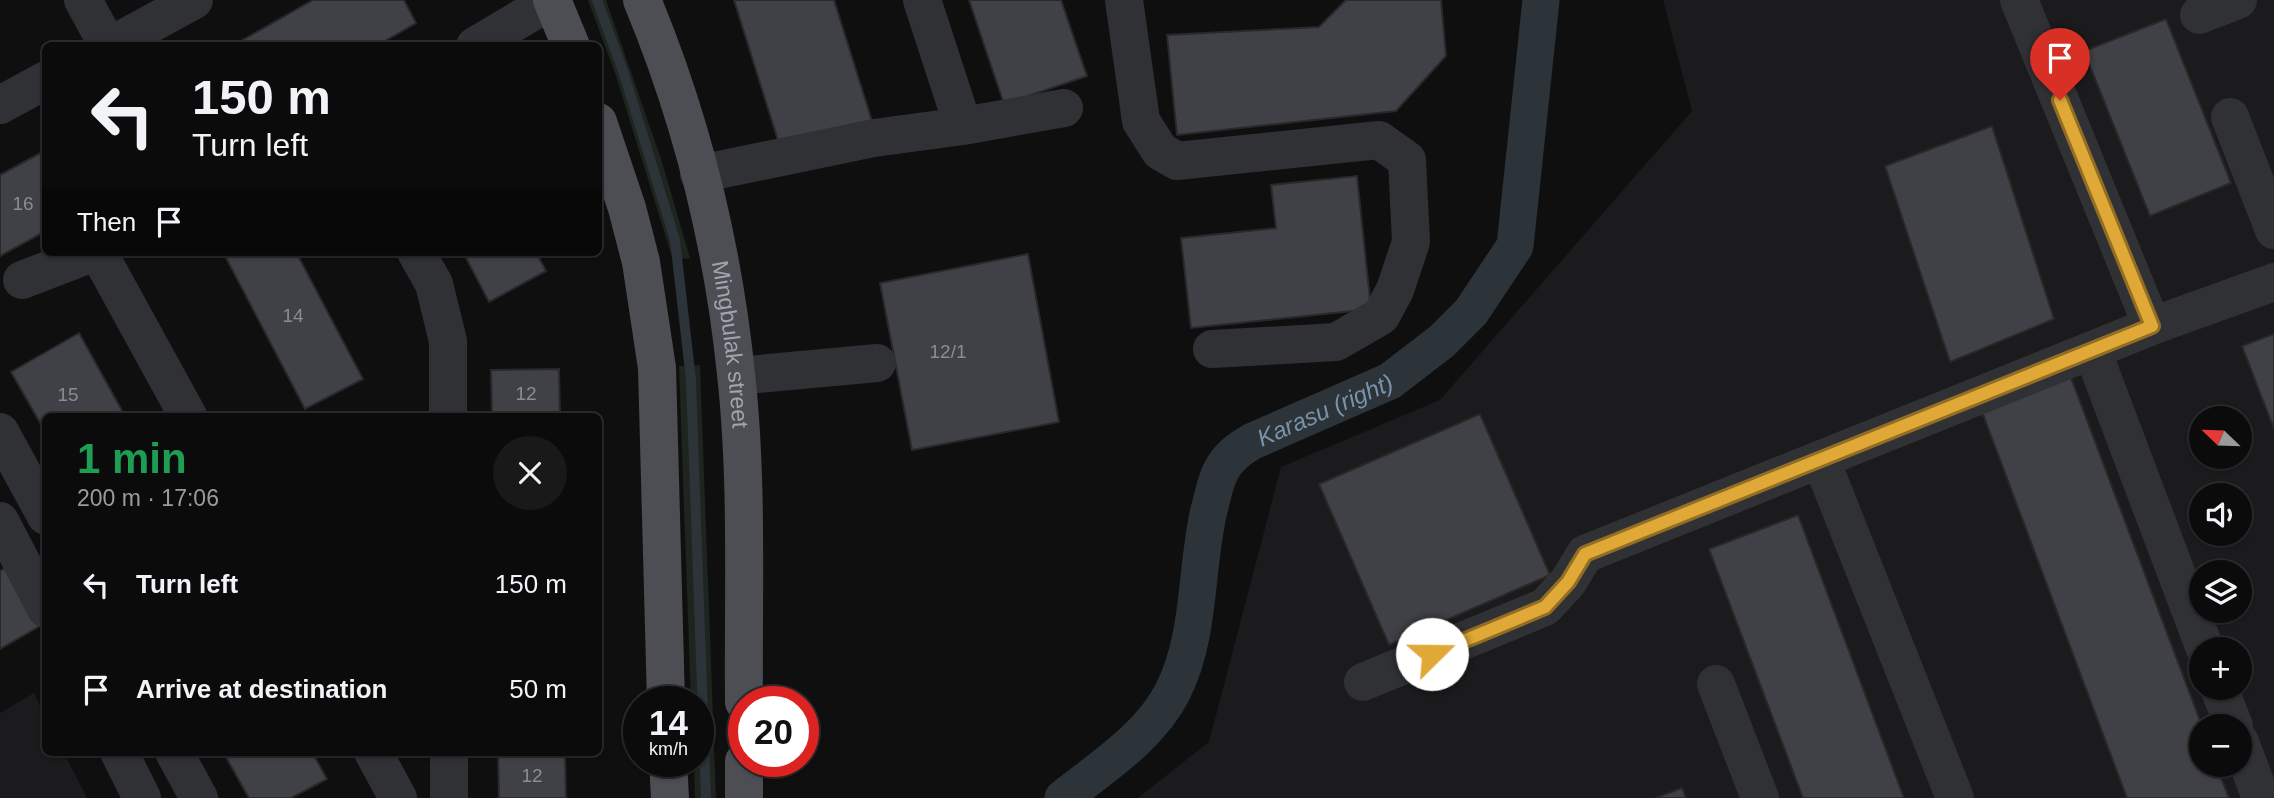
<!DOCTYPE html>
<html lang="en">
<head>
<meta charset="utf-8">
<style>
	body { margin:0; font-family:Helvetica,sans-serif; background:#19191a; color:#f1f3f6; height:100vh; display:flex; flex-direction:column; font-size:26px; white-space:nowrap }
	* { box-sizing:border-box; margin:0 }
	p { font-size:23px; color:#9a9b9d }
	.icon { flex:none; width:38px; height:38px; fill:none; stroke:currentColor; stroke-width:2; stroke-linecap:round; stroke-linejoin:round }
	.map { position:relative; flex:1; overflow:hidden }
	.drawer { position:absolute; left:42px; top:413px; width:560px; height:343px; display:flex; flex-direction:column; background:#0b0b0c; border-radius:10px; box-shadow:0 2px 5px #0004,0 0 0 2px #2b2b2d }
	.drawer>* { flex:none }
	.guide { position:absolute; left:42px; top:42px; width:560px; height:214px; border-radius:10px; box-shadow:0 2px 5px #0004,0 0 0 2px #2b2b2d; background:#0b0b0c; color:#f1f3f6; overflow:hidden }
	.needle { width:46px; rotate:293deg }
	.controls { position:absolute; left:2189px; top:406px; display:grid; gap:14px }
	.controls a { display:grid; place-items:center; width:63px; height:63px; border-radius:50%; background:#0b0b0c; box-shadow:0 2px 5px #0004,0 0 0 2px #2b2b2d; font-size:35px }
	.speed { position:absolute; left:623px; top:686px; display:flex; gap:14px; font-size:35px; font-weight:700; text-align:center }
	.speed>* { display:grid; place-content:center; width:91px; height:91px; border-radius:50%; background:#0b0b0c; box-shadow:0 2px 5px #0004,0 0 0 2px #2b2b2d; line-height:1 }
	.speed small { font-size:18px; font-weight:400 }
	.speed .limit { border:10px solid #d22; background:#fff; color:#111 }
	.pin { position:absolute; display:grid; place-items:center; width:60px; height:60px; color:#fff; margin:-72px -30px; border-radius:50% 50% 50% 0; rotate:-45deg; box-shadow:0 0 7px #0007 }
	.pin .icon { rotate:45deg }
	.me { position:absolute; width:77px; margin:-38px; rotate:68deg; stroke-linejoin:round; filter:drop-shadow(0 0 5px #0008) }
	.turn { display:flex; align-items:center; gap:24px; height:147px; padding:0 35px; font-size:32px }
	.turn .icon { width:91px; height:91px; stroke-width:2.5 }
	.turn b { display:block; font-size:49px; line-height:60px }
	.then { display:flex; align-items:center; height:66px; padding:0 35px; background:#0003; gap:14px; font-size:26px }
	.round { display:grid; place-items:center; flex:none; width:74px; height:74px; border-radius:37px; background:#19191a }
	.headline { display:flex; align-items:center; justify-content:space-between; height:119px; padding:0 35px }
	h1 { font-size:42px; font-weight:600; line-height:52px; color:#1e9e55 }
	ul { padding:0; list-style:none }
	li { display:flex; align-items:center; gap:21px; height:105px; padding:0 35px }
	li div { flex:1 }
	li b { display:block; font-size:26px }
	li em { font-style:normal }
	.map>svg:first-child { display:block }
	.built { fill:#1b1b1d; fill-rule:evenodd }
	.green { fill:#1e241e }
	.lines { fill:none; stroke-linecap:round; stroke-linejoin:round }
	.stream { stroke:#2c3339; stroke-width:10 }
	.canal { stroke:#2c3339; stroke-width:37 }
	.building { fill:#404146; stroke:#29292c; stroke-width:2 }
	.minor { stroke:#303135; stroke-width:38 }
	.major { stroke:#4c4e53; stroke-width:38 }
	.route-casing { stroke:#926d24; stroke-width:18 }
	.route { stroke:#e0a837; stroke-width:12 }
	.labels { text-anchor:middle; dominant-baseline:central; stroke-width:7; stroke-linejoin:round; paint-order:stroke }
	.number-label { font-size:19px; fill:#898c96 }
	.street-label { font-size:23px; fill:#a1a5b0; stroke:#0a0a0b }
	.water-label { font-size:24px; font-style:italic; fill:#7a93a9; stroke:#0a0a0b }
</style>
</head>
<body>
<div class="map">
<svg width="2274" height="798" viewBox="0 0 2274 798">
	<rect width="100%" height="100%" fill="#0f0f10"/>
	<path class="built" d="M1663 0H2274V798H1138L1209 742 1281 467 1440 400 1692 111ZM2202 418H2240V457H2202ZM2202 495H2240V534H2202ZM2202 572H2240V611H2202ZM2202 649H2240V688H2202ZM2202 726H2240V765H2202Z
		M34 693 45 716 46 752 64 753 87 798H0V713Z"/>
	<path class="green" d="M588 0H606L662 162 690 258 673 260 615 73Z
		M700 365 716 798H695L694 761H698V702H691L679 366Z"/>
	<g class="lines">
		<path class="stream" d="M597 0 624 74 675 240 691 380 706 798"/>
		<path class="canal" id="s1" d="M1063 798C1102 767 1150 737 1173 691 1201 635 1195 570 1209 510 1213 496 1215 481 1222 469 1229 456 1240 448 1253 441L1390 381 1442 341 1471 312 1515 246 1541 0"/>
	</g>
	<path class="building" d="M313 0H404L416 23 376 46H232Z
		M734 0H834L872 121 781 150Z
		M969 0H1061L1087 76 1004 104Z
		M1346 0H1441L1446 56 1396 111 1177 135 1167 35 1319 27Z
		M2166 19 2231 183 2150 216 2084 51Z
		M1992 126 2054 319 1950 362 1885 166Z
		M46 150V231L0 256V175Z
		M1357 176 1371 309 1191 328 1181 238 1276 228 1271 185Z
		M223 252H296L363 379 305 409Z
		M463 252H536L546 271 489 302Z
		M1028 254 1059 422 912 450 880 283Z
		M79 333 125 416H46V433L11 372Z
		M2274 334V429L2242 346Z
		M559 369 560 416H492L491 370Z
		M2070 375 2202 726V765H2216L2229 798H2127L1981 409Z
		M1480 414 1550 575 1389 645 1319 484Z
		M1798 515 1904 798H1803L1709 549Z
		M7 567 40 626 0 649V571Z
		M223 752H312L327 779 291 798H249Z
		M498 752H565L566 798H499Z
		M1682 788 1686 798H1655Z"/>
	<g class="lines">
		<path class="minor" d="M83 0 108 46
			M922 0 963 126
			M1124 0 1141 121 1160 151 1177 161 1379 140 1407 160 1411 242 1395 290 1381 316 1336 342 1212 349
			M2019 0 2152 326
			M2199 15 2238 0
			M110 46 194 0
			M475 46 552 0
			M0 105 46 80
			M2230 117 2274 230
			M699 174 874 138 963 126 1064 108
			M98 252 188 416
			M416 252 434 284 448 341V416
			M22 280 95 252
			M2092 350 2205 649
			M737 376 877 363
			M0 432 46 516
			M1821 460 1955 798
			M0 521 46 609
			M1363 682 1545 607 1568 582 1585 554 2152 326 2274 282
			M1716 684 1760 798
			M2219 688 2234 726
			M2240 742 2261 798
			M119 752 142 798
			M174 752 199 798
			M373 752 398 798
			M449 752V798"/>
		<g class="major">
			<path d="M552 0 571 46"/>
			<path id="s2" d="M642 0C691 118 723 246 736 374 748 482 743 593 744 702"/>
			<path d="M598 122 627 208 641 262 657 368 666 702"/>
			<path d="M668 761 670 798"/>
			<path d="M744 761V798"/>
		</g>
	</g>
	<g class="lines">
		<g class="route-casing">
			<path id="route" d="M1432 654 1545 607 1568 582 1585 554 2152 326 2060 100"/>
		</g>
		<use href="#route" class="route"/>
	</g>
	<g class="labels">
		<g class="number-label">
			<text x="23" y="203">16</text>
			<text x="293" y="315">14</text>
			<text x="948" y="351">12/1</text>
			<text x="526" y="393">12</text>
			<text x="68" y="394">15</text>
			<text x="532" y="775">12</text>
		</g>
		<g class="street-label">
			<text stroke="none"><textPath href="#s2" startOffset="357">Mingbulak street</textPath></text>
		</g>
		<g class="water-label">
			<text stroke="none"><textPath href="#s1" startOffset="504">Karasu (right)</textPath></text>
		</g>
	</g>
</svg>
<div class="controls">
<a><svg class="needle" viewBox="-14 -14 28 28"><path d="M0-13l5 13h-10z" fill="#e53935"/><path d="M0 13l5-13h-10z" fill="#9a9b9d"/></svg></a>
<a><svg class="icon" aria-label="sound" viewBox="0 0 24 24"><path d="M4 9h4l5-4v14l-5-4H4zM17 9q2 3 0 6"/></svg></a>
<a><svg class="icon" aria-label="layers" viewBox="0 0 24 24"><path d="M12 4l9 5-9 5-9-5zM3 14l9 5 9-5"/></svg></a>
<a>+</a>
<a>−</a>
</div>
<div class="speed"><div>14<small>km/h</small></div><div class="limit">20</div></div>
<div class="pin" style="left:2060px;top:100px;background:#d93025"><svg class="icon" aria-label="arrive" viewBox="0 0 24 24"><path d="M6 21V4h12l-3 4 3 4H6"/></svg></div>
<svg class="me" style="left:1432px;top:654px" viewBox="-20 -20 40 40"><circle r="19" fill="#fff"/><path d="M0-13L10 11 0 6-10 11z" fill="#e0a837"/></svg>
<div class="guide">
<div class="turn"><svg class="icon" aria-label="left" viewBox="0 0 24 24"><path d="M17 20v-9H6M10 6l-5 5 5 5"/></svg><div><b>150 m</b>Turn left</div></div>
<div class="then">Then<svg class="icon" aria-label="arrive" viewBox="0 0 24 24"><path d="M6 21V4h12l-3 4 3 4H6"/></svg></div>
</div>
<section class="drawer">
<div class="headline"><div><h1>1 min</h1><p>200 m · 17:06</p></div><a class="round"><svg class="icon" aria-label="close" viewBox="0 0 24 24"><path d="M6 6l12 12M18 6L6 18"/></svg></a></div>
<ul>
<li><svg class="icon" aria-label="left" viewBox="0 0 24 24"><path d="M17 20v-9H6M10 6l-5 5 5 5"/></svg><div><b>Turn left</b></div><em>150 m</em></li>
<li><svg class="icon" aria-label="arrive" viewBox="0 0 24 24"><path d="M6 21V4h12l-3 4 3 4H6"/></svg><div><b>Arrive at destination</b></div><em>50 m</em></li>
</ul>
</section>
</div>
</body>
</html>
